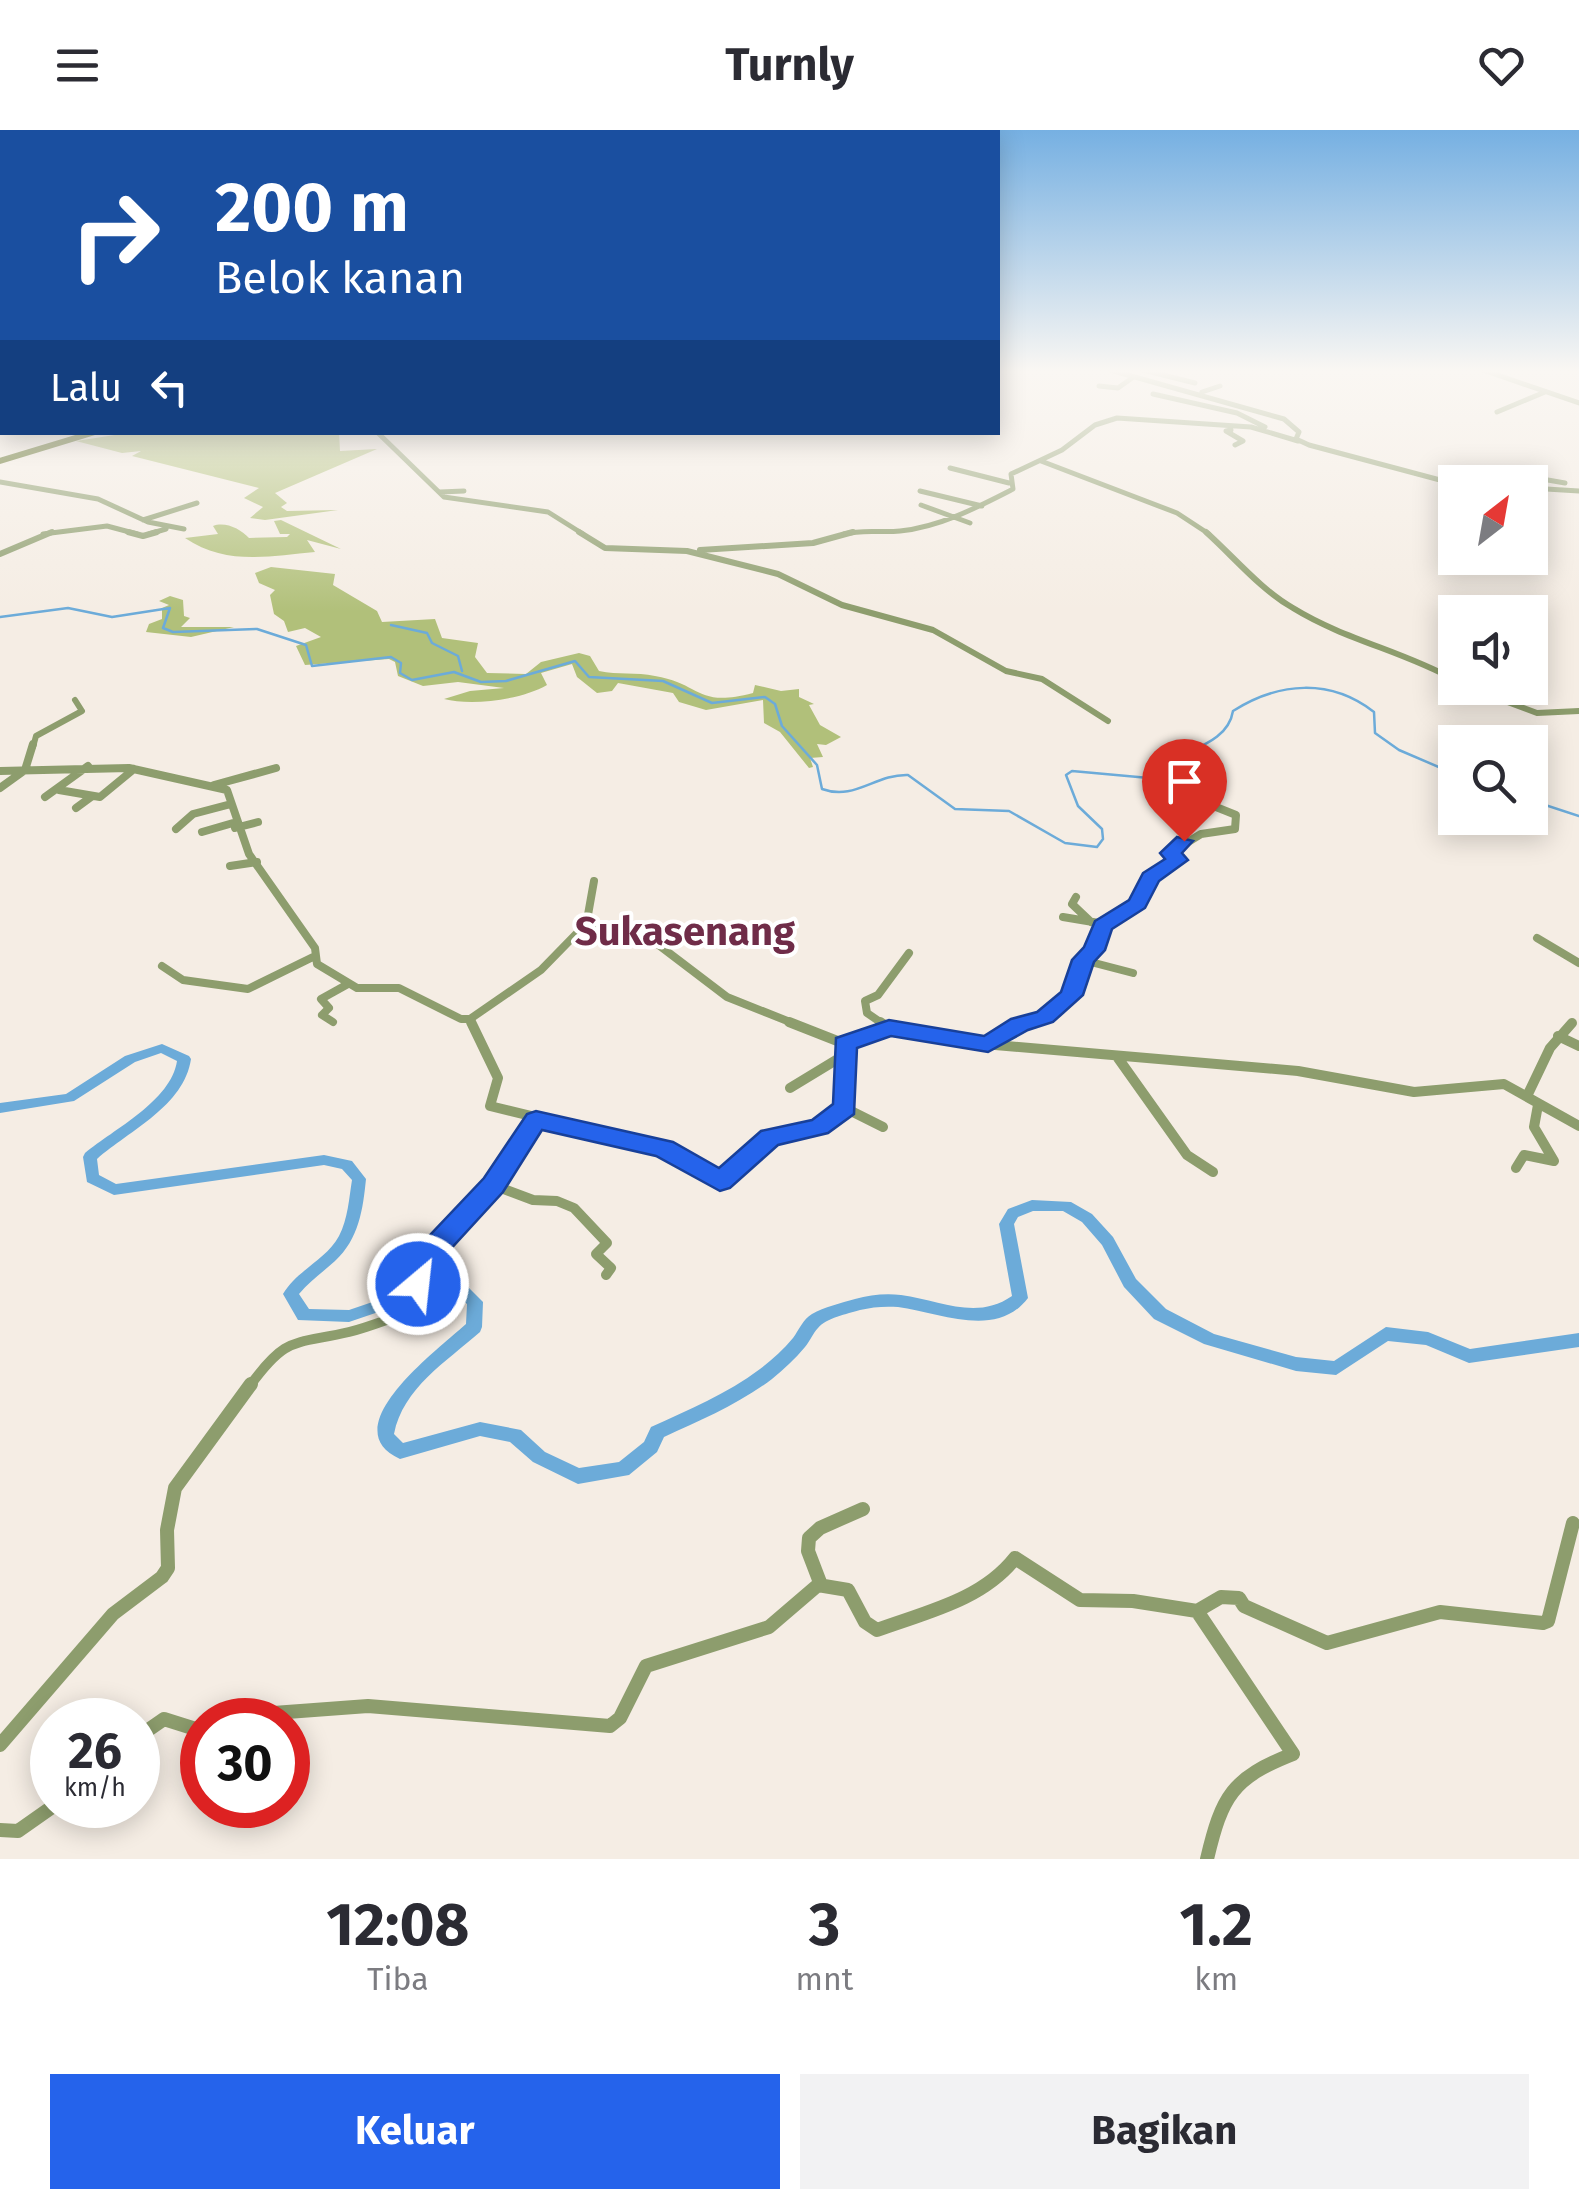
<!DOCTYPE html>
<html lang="id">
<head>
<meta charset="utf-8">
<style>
	body { margin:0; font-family:"Fira Sans",sans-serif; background:#f2f2f3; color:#2b2b33; height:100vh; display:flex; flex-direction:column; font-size:38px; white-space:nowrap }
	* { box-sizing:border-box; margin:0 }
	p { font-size:32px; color:#7c7c81 }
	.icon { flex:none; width:55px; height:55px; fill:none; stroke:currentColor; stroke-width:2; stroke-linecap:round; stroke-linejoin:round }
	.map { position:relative; height:1729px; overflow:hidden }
	.panel { display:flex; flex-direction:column; background:#fff; flex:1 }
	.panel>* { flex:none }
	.guide { position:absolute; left:0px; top:0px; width:1000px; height:305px; box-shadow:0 5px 25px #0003; background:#1a4fa0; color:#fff; overflow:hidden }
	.needle { width:65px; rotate:31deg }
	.tools { position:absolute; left:1438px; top:335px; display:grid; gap:20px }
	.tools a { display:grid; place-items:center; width:110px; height:110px; border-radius:0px; background:#fff; box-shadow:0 5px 25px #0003; font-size:50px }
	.speed { position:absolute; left:30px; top:1568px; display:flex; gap:20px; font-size:50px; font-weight:700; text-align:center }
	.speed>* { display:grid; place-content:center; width:130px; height:130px; border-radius:50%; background:#fff; box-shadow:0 5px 25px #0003; line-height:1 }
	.speed small { font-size:25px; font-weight:400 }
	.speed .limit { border:15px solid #d22; background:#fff; color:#111 }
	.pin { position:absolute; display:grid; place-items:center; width:85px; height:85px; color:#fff; margin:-102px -42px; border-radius:50% 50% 50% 0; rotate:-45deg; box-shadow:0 0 10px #0007 }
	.pin .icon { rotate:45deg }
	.me { position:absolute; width:110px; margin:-55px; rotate:28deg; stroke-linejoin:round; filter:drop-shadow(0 0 8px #0008) }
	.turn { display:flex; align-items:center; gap:35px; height:210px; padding:0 50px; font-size:45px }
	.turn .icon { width:130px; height:130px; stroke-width:2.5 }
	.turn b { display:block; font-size:70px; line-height:85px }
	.then { display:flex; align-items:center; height:95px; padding:0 50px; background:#0003; gap:20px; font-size:38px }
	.eta { display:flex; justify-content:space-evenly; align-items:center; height:170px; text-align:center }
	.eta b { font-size:60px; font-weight:700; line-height:70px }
	.primary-button { display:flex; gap:20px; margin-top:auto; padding:20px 50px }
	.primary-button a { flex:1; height:115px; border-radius:0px; background:#2563eb; color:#fff; font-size:40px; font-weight:700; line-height:115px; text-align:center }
	.primary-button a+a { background:#f2f2f3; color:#2b2b33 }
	header { display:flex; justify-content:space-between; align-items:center; height:130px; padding:0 50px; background:#fff; font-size:45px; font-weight:700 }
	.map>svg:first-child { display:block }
	.forest { fill:#b1c07a }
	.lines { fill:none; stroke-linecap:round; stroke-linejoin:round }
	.stream { stroke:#6cabd9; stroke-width:2.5 }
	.river { fill:#6cabd9; fill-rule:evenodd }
	.minor-far4 { stroke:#8d9d6d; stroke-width:5 }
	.minor-far3 { stroke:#8d9d6d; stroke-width:6 }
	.minor-far2 { stroke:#8d9d6d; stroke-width:8 }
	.minor-far1 { stroke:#8d9d6d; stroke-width:10 }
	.minor { stroke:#8d9d6d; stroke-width:14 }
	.major { stroke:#435600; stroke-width:6 }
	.route { fill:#2563eb; stroke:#184099; stroke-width:2.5 }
	.labels { text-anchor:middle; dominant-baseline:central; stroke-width:8; stroke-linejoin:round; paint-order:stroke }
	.quarter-label { font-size:40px; font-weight:bold; fill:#6f2c48; stroke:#fff }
</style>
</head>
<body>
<header><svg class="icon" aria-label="menu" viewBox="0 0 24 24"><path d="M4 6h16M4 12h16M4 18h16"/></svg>Turnly<svg class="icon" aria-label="heart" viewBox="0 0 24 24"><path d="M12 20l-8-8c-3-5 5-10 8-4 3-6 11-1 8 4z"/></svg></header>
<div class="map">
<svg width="1579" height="1729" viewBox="0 0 1579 1729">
	<rect width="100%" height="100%" fill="#f5ede4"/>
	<path class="forest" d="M134 302H339L340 321 377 319 275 363 287 373 281 377 287 381 338 380 265 390 250 388 263 377 244 368 259 358 132 326 141 321 122 323 76 311Z
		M281 390 341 419 307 410 315 422C269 426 226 436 185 408L218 404 213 396C225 391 241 399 249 408L287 407 290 404H280L274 391Z
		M271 437 335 444 333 455 377 481 382 492 435 489 442 508 478 513 475 527 487 543 526 544 541 532 579 523 590 526 599 541C618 545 636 542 655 546 702 554 696 578 753 563L755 555 781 561 799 559V567L814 574 809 575 820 595 841 607 826 615 817 614 823 627 810 628 813 637 809 638 780 602 764 593 763 570 706 580 679 572 673 563 618 553 612 561 597 563 577 547 572 534 541 543 547 555C521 570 472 576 444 569L470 561 504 558 458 552 423 556 398 546 395 532 389 529 305 535 296 516 321 507 305 498 288 502 284 491 274 484 270 465 275 460 259 453 255 443Z
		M170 466 183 470 184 486 190 488 181 497H234L191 507 146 502 149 494 162 489V478L169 475 159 471Z"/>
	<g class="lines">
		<path class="stream" d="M0 487 68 478 112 487 170 478 163 498 173 502 257 499 306 515 312 536 391 527 401 533 400 543 412 550 454 542 481 552 506 551 575 531 589 547 663 551 712 573 765 567 775 574 782 596 817 635 822 659C855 671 875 644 908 645L955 679 1009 681 1065 713 1097 717 1103 709 1102 699 1078 676 1066 645 1072 641 1160 649
			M391 495 427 503 432 513 458 526 462 541
			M1167 648 1188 640 1183 625C1204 615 1229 606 1233 581 1279 552 1330 548 1374 582L1375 603 1399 620 1455 644
			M1530 670 1579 686"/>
		<path class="river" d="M162 914 189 926 191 929C184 976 130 1000 97 1029L99 1045 116 1054 324 1025 352 1031 366 1049C363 1079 359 1109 335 1131 323 1142 310 1151 299 1164L309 1179 349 1180 440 1149 457 1150 463 1152 483 1172 482 1197 480 1202C446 1232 403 1258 394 1304L403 1313 480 1292 521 1300 545 1322 579 1338 619 1332 644 1312 651 1297C688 1280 727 1264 760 1239 772 1230 783 1220 793 1208 799 1200 803 1189 812 1184 824 1177 841 1173 855 1169 870 1165 885 1163 901 1165 940 1170 976 1191 1012 1166L999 1094 1008 1079 1032 1070 1071 1072 1092 1084 1113 1107 1136 1149 1166 1179 1214 1204 1296 1227 1334 1231 1386 1197 1428 1202 1470 1219 1579 1203V1217L1469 1233 1426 1215 1388 1211 1336 1245 1296 1241 1204 1214 1154 1189 1124 1157 1102 1115 1082 1092 1063 1081H1033L1018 1087 1014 1094 1028 1168C996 1210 939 1182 898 1177 885 1176 872 1177 860 1180 847 1184 826 1188 818 1198 813 1203 810 1211 805 1217 795 1229 784 1239 772 1249 739 1274 701 1290 664 1307L657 1322 629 1345 578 1354 533 1332 510 1312 480 1306 400 1329C331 1298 440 1218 466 1194L467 1174 453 1162 440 1161 349 1192 298 1190 283 1164C297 1140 326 1130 339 1106 348 1089 349 1068 352 1050L342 1039 324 1035 114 1065 87 1052 83 1027 85 1023C114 999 171 971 177 931L161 923 135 932 74 971 0 983V973L66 964 125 926Z"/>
		<path class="minor-far4" d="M1110 240 1284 289 1299 302 1296 309 1309 315 1455 354
			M1143 240 1195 253
			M1483 240 1579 273
			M1099 256 1118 258 1132 248
			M1202 262 1220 256
			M1153 264 1237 283 1265 297
			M1497 282 1545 262
			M1231 300 1226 301 1243 311 1235 315
			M377 302 444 367 548 382 583 404
			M1041 331 1177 383 1209 404
			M950 338 1009 353
			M0 352 98 369 148 392 184 399
			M1517 352 1542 349 1565 353
			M1530 358 1579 361
			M920 361 982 376
			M440 362 464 361
			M921 375 970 393
			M143 390 197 373
			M43 404 107 396 137 404
			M149 404 166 399
			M844 404C864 399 880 403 900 401 940 397 978 377 1013 359L1011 344 1062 320 1095 295 1117 288 1251 297 1298 311"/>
		<path class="minor-far3" d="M128 402 143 406 157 402
			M579 402 605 418 687 421 778 444 842 475 933 500 1006 541 1042 549 1108 591
			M1206 402C1233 426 1261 460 1293 478 1345 510 1403 521 1455 550
			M700 420 813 413 853 402
			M0 424 52 402
			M1470 558 1537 583 1579 581
			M33 617 36 606 82 581 75 570"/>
		<path class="minor-far2" d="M0 641 129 638 227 660 249 724 315 818 317 834 357 858H399L461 889H470L541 840 582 798 597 795 656 813 727 867 795 894
			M214 655 276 638
			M0 658 25 640 33 614
			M59 660 100 667 134 639
			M45 667 88 636
			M76 678 91 667
			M235 698 258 692
			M176 699 193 684 231 674
			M202 702 233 693
			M230 736 257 732
			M1076 767 1072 774 1091 792
			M1063 787 1105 794
			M586 796 594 751
			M1537 808 1579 833
			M1083 830 1133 843
			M162 836 183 850 248 859 315 826
			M470 889 472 894
			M333 892 322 885 329 878 321 869 348 854
			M883 894 867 883 865 871 878 865 909 823
			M1024 894 1045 887 1068 869 1102 797 1136 776 1150 748 1177 730 1170 723 1201 704 1235 699 1236 685 1191 667 1162 648"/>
		<path class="minor-far1" d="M471 892 498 948 490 976 663 1018 716 1051 726 1050 770 1007 819 997 845 978V914
			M789 892 845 914 893 898 972 913 1298 941 1414 962 1504 954 1579 996
			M880 892 889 898
			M1558 906 1579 916
			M988 914 1031 892
			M1118 928 1187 1025 1213 1042
			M790 958 846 924
			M1528 964 1550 918 1572 893
			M845 978 883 997
			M1516 1038 1524 1025 1554 1031 1534 997 1538 975
			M493 1055 533 1070 557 1071 574 1078 607 1113 596 1124 611 1138 606 1145
			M249 1257C287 1205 293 1215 349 1202 370 1197 390 1188 410 1182L424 1129 493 1055 536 990"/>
		<path class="minor" d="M821 1455 808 1421 809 1408 820 1398 863 1379
			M1197 1481 1293 1624C1232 1648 1222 1666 1207 1729
			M246 1590 260 1584 368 1576 610 1596 620 1588 646 1536 769 1497 818 1455 848 1460 865 1492 877 1500C926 1482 982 1470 1015 1428L1080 1470 1133 1471 1197 1481 1221 1467 1239 1468 1244 1476 1327 1513 1440 1482 1543 1493 1548 1491 1573 1393
			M138 1607 164 1589 202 1601
			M0 1615 113 1484 162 1447 168 1438 167 1400 175 1358 251 1254
			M0 1700 18 1701 55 1675"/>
		<path class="major" d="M0 331 95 302"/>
	</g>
	<linearGradient id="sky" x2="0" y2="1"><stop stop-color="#76b0e2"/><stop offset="0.5" stop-color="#faf7f3"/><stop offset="1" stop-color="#faf7f3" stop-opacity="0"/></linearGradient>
	<rect width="1579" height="482" fill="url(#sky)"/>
	<path class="route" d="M1177 707 1193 711 1182 723 1188 730 1159 751 1145 778 1112 799 1105 820 1094 832 1083 865 1053 892 1028 900 988 922 891 906 857 918 854 984 828 1003 778 1015 730 1058 720 1061 656 1026 542 1000 503 1062 437 1134 428 1161H408L404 1154 414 1122 484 1048 527 984 536 981 673 1012 719 1038 761 1001 812 990 833 974 836 908 889 890 984 906 1011 889 1037 882 1061 862 1072 830 1084 817 1095 791 1129 770 1143 743 1165 729 1160 723Z"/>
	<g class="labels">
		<g class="quarter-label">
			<text x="685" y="802">Sukasenang</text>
		</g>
	</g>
</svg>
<div class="tools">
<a><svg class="needle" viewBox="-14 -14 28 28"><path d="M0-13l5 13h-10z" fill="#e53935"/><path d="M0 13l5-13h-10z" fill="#7c7c81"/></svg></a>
<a><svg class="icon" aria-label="sound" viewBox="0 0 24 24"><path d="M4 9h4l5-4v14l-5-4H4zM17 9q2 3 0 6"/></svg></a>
<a><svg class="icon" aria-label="search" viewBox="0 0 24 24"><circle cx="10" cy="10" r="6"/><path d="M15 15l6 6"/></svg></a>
</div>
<div class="speed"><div>26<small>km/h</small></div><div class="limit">30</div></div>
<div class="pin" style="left:1184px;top:711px;background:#d93025"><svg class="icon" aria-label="arrive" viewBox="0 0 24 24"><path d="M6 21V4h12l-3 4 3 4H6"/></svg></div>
<svg class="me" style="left:418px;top:1154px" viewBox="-20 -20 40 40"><circle r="17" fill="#2563eb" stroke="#fff" stroke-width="3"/><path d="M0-11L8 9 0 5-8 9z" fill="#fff"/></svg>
<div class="guide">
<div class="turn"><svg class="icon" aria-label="right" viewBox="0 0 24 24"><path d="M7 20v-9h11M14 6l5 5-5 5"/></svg><div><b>200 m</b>Belok kanan</div></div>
<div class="then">Lalu<svg class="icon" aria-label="left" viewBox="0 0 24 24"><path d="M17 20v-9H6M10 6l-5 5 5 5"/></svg></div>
</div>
</div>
<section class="panel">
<div class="eta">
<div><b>12:08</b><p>Tiba</p></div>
<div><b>3</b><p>mnt</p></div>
<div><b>1.2</b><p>km</p></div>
</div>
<div class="primary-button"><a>Keluar</a><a>Bagikan</a></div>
</section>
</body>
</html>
